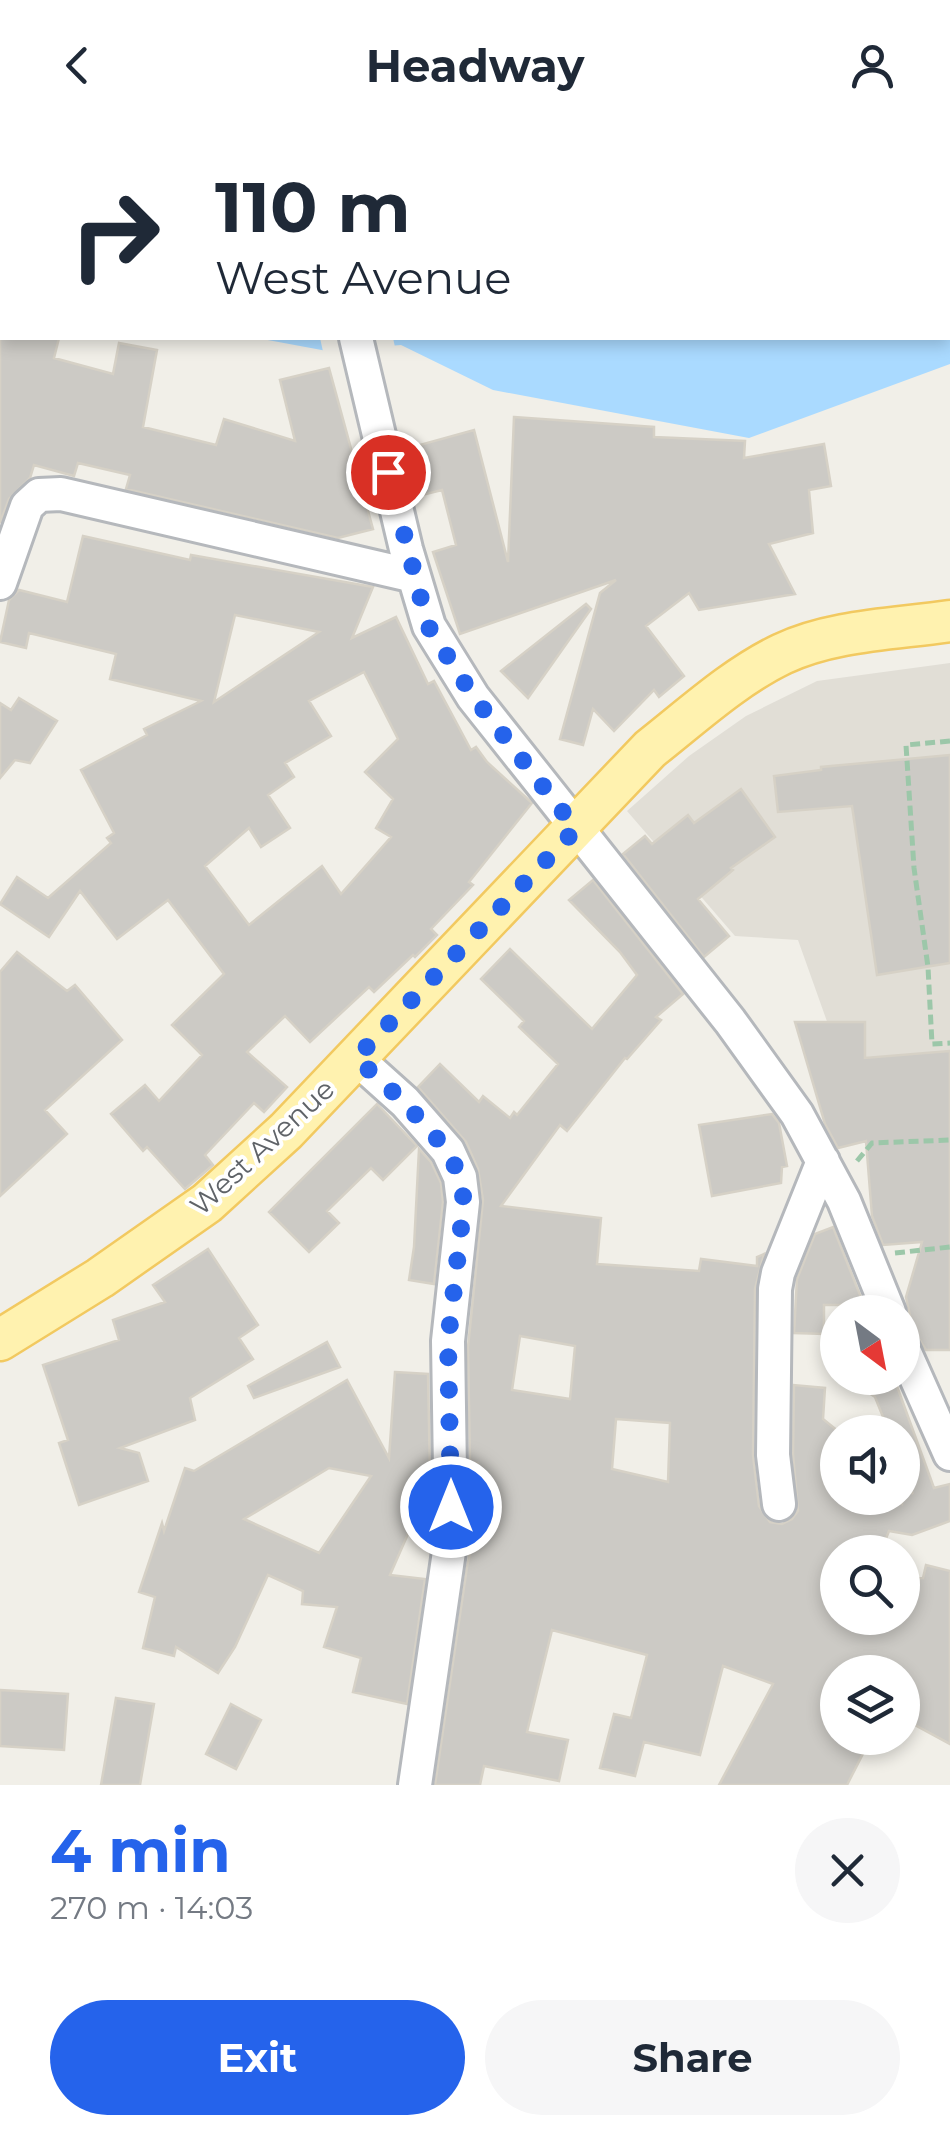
<!DOCTYPE html>
<html lang="en">
<head>
<meta charset="utf-8">
<style>
	body { margin:0; font-family:Montserrat,sans-serif; background:#f6f6f7; color:#1f2937; height:100vh; display:flex; flex-direction:column; font-size:38px; white-space:nowrap }
	* { box-sizing:border-box; margin:0 }
	p { font-size:32px; color:#747a83 }
	.icon { flex:none; width:55px; height:55px; fill:none; stroke:currentColor; stroke-width:2; stroke-linecap:round; stroke-linejoin:round }
	.map { position:relative; height:1655px; overflow:hidden }
	.drawer { display:flex; flex-direction:column; background:#fff; flex:1 }
	.drawer>* { flex:none }
	.hud { position:absolute; left:0px; top:0px; width:950px; height:210px; box-shadow:0 5px 15px #0003; background:#fff; color:#1f2937; overflow:hidden }
	.needle { width:65px; rotate:148deg }
	.buttons { position:absolute; left:820px; top:1165px; display:grid; gap:20px }
	.buttons a { display:grid; place-items:center; width:100px; height:100px; border-radius:50%; background:#fff; box-shadow:0 5px 15px #0003; font-size:50px }
	.pin { position:absolute; display:grid; place-items:center; width:85px; height:85px; color:#fff; margin:-42px; border:5px solid #fff; border-radius:50%; box-shadow:0 2px 10px #0007 }
	.me { position:absolute; width:110px; margin:-55px; rotate:0deg; stroke-linejoin:round; filter:drop-shadow(0 0 8px #0008) }
	.turn { display:flex; align-items:center; gap:35px; height:210px; padding:0 50px; font-size:45px }
	.turn .icon { width:130px; height:130px; stroke-width:2.5 }
	.turn b { display:block; font-size:70px; line-height:85px }
	.round { display:grid; place-items:center; flex:none; width:105px; height:105px; border-radius:52px; background:#f6f6f7 }
	.summary { display:flex; align-items:center; justify-content:space-between; height:170px; padding:0 50px }
	h1 { font-size:60px; font-weight:700; line-height:75px; color:#2563eb }
	.action { display:flex; gap:20px; margin-top:auto; padding:20px 50px }
	.action a { flex:1; height:115px; border-radius:60px; background:#2563eb; color:#fff; font-size:40px; font-weight:700; line-height:115px; text-align:center }
	.action a+a { background:#f6f6f7; color:#1f2937 }
	header { display:flex; justify-content:space-between; align-items:center; height:130px; padding:0 50px; background:#fff; font-size:45px; font-weight:700 }
	.map>svg:first-child { display:block }
	.education { fill:#e1ded6 }
	.water { fill:#aadaff }
	.pier { fill:#f1efe8 }
	.building { fill:#cccac5; stroke:#d6d1c6; stroke-width:2.5; fill-rule:evenodd }
	.lines { fill:none; stroke-linecap:round; stroke-linejoin:round }
	.minor-casing { stroke:#b5b8bc; stroke-width:38 }
	.major-casing { stroke:#f2c960; stroke-width:45 }
	.path { stroke:#9cc7a9; stroke-width:5; stroke-dasharray:10 5; stroke-linecap:butt }
	.minor { stroke:#fff; stroke-width:32 }
	.major { stroke:#fff2af; stroke-width:40 }
	.route { stroke:#2563eb; stroke-width:18; stroke-dasharray:0 32.4 }
	.labels { text-anchor:middle; dominant-baseline:central; stroke-width:8; stroke-linejoin:round; paint-order:stroke }
	.street-label { font-size:28px; fill:#5f6368; stroke:#fff }
</style>
</head>
<body>
<header><svg class="icon" aria-label="back" viewBox="0 0 24 24"><path d="M15 5l-7 7 7 7"/></svg>Headway<svg class="icon" aria-label="person" viewBox="0 0 24 24"><circle cx="12" cy="8" r="4"/><path d="M4 21q1-7 8-7t8 7"/></svg></header>
<div class="map">
<svg width="950" height="1655" viewBox="0 0 950 1655">
	<rect width="100%" height="100%" fill="#f1efe8"/>
	<path class="education" d="M950 533V995L866 1001 798 810 735 806 627 681 689 626 746 586 817 551Z"/>
	<path class="water" d="M950 131V234L749 308 493 260 401 215 327 221 257 208H948Z"/>
	<path class="pier" d="M320 208H393L395 217 328 226H324Z"/>
	<path class="building" d="M0 208H59L54 228 113 244 119 213 157 220 143 297 216 315 224 289 295 311 280 250 329 238 373 399 338 408 126 359 130 345 78 333 74 346 34 335 30 348 9 369 0 393Z
		M514 287 654 297V307L745 311 744 328 824 314 831 356 809 360 813 403 769 414 795 464 699 480 689 463 646 496 684 546 659 567 654 560 614 601 593 579 583 615 560 609 600 463 616 450 460 504 433 422 456 415 442 360 418 366 405 319 474 300 508 432Z
		M83 406 190 430 191 425 373 457 352 508 396 487 428 554 434 551 471 620 476 617 487 632 532 673 469 752 473 755 431 799 437 805 415 827 413 825 374 862 369 857 310 912 285 886 247 922 287 957 264 982 254 973 205 1025 213 1035 185 1059 147 1017 143 1021 111 984 145 955 159 971 202 925 172 895 224 844 168 770 117 809 80 761 49 807 0 774 17 747 48 768 111 713 107 708 114 703 81 640 147 605 144 599 201 571 110 549 116 524 29 503 26 518 0 512 9 470 19 460 67 472ZM235 485 319 502 214 572ZM364 542 398 609 365 642 393 669 376 698 391 707 341 764 322 736 249 795 205 736 249 698 261 717 290 698 268 665 294 647 285 633 331 606 309 571Z
		M586 474 591 479 528 568 501 541Z
		M19 568 57 591 30 633 15 630 0 648V573L11 580Z
		M950 625V833L877 845 852 676 778 682 774 646 821 640V637Z
		M741 659 775 707 731 738 733 740 698 769 729 806 704 827 623 724 645 706 652 714 688 685 694 693Z
		M593 750 683 864 656 887 661 890 627 929 625 928 567 1001 560 995 501 1076 601 1088 597 1134 699 1141 701 1129 757 1136V1127L764 1124 755 1159 753 1325 759 1376 770 1392 782 1394 792 1389 798 1381 793 1324 794 1255 825 1258 823 1289 838 1301 835 1357 838 1358V1368H888L902 1374V1355L913 1364 902 1337V1302H889L875 1267 847 1248H894L934 1358 950 1354V1391L912 1405 889 1401 883 1416 866 1422H838V1488H902V1450L923 1448 926 1435 950 1441V1614L902 1588V1542H838V1608H871L847 1655H719L773 1554 723 1536 700 1625 644 1612 635 1646 600 1638 614 1584 631 1588 647 1525 552 1500 527 1602 568 1610 559 1651 484 1636 480 1655H435L467 1437 480 1377H475L478 1333H470L468 1217 483 1070 478 1039 466 1012 418 957 440 934 479 972 483 966 510 988 514 982 517 985 558 934 519 897 524 891 481 849 510 819 592 899 637 845 620 822 569 770ZM520 1206 575 1216 570 1269 512 1260ZM616 1289 670 1293 668 1352 612 1339Z
		M17 822 67 861 75 855 122 910 45 980 67 1004 0 1066V842Z
		M795 892H865V928L950 921V1220H926L913 1200 906 1167 922 1112 883 1115 872 1086 866 1011 838 1018 825 994Z
		M377 974 417 1016 383 1050 371 1038 327 1081 339 1093 309 1122 269 1082Z
		M772 984 779 993 787 1036 782 1037 781 1053 712 1066 699 995Z
		M419 1019 431 1032 441 1053 443 1072 434 1154 409 1150 414 1117Z
		M833 1097 864 1175H824V1204L794 1203 797 1149 815 1104Z
		M208 1119 258 1195 239 1208 253 1229 190 1268 195 1290 120 1318 139 1323 148 1351 79 1375 59 1313 68 1310 43 1235 119 1210 113 1190 165 1172 153 1155Z
		M327 1212 340 1237 254 1268 248 1256Z
		M395 1242 428 1244 430 1346 422 1372 390 1445 425 1449 407 1574 353 1562 361 1528 324 1517 337 1477 302 1474 303 1461 268 1445 235 1517 218 1543 176 1517 174 1526 143 1518 155 1467 139 1462 162 1393 164 1401 185 1338 194 1341 347 1250 389 1328ZM329 1338 371 1346 319 1423 244 1389Z
		M0 1560 68 1564 64 1620 0 1616Z
		M116 1568 154 1574 140 1655H101Z
		M231 1574 261 1590 236 1639 206 1624Z"/>
	<g class="lines">
		<g class="minor-casing">
			<path id="minor" d="M310 0 311 2
				M356 208 406 419 429 496 473 567 730 891 797 984 844 1071 889 1182
				M0 453 27 376 39 365 61 364 414 446
				M356 928 405 972 448 1021 460 1047 463 1072 448 1211 451 1408 415 1655
				M902 1216 950 1324
				M779 1374 773 1325 775 1159 778 1143 823 1031"/>
		</g>
		<g class="major-casing">
			<path id="major" d="M0 1210 100 1148 207 1073 286 1001 650 619C692 586 734 547 782 524 832 500 896 499 950 491"/>
		</g>
		<path class="path" d="M950 611 906 615 914 738 928 837 932 914 950 913
			M857 1031 872 1013 950 1010
			M895 1123 950 1117"/>
		<use href="#minor" class="minor"/>
		<use href="#major" class="major"/>
	</g>
	<g class="lines">
		<path class="route" d="M388 342 428 496 473 566 576 699 356 928 404 972 448 1021 460 1047 464 1072 448 1211 451 1377"/>
	</g>
	<g class="labels">
		<g class="street-label">
			<text transform="translate(262 1017) rotate(-43)">West Avenue</text>
		</g>
	</g>
</svg>
<div class="buttons">
<a><svg class="needle" viewBox="-14 -14 28 28"><path d="M0-13l5 13h-10z" fill="#e53935"/><path d="M0 13l5-13h-10z" fill="#747a83"/></svg></a>
<a><svg class="icon" aria-label="sound" viewBox="0 0 24 24"><path d="M4 9h4l5-4v14l-5-4H4zM17 9q2 3 0 6"/></svg></a>
<a><svg class="icon" aria-label="search" viewBox="0 0 24 24"><circle cx="10" cy="10" r="6"/><path d="M15 15l6 6"/></svg></a>
<a><svg class="icon" aria-label="layers" viewBox="0 0 24 24"><path d="M12 4l9 5-9 5-9-5zM3 14l9 5 9-5"/></svg></a>
</div>
<div class="pin" style="left:388px;top:342px;background:#d93025"><svg class="icon" aria-label="arrive" viewBox="0 0 24 24"><path d="M6 21V4h12l-3 4 3 4H6"/></svg></div>
<svg class="me" style="left:451px;top:1377px" viewBox="-20 -20 40 40"><circle r="17" fill="#2563eb" stroke="#fff" stroke-width="3"/><path d="M0-11L8 9 0 5-8 9z" fill="#fff"/></svg>
<div class="hud">
<div class="turn"><svg class="icon" aria-label="right" viewBox="0 0 24 24"><path d="M7 20v-9h11M14 6l5 5-5 5"/></svg><div><b>110 m</b>West Avenue</div></div>
</div>
</div>
<section class="drawer">
<div class="summary"><div><h1>4 min</h1><p>270 m · 14:03</p></div><a class="round"><svg class="icon" aria-label="close" viewBox="0 0 24 24"><path d="M6 6l12 12M18 6L6 18"/></svg></a></div>
<div class="action"><a>Exit</a><a>Share</a></div>
</section>
</body>
</html>
